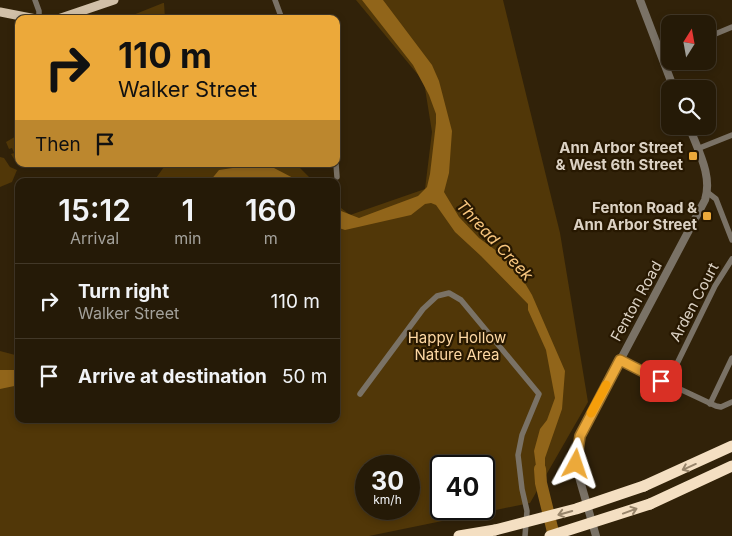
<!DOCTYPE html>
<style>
body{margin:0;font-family:Inter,sans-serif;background:#2d2311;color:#f1f3f6;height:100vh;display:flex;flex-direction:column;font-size:19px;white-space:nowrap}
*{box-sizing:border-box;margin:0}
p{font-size:16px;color:#a3a19b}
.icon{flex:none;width:28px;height:28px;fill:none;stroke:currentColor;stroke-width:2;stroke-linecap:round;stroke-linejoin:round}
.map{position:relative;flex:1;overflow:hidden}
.drawer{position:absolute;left:15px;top:178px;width:325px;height:245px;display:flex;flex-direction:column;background:#251a07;border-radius:10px;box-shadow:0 2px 8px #0003,0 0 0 1px #423828}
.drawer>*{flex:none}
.banner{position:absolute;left:15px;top:15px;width:325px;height:152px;border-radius:10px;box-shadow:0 2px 8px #0003,0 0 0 1px #423828;background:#eca93a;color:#111;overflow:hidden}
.needle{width:32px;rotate:11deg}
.tools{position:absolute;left:661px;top:15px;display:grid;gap:10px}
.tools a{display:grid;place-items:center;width:55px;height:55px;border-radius:10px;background:#251a07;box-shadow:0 2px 8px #0003,0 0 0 1px #423828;font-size:25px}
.speed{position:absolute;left:355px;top:455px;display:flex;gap:10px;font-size:25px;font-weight:700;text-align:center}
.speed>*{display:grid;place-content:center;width:65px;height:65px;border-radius:50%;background:#251a07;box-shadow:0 2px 8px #0003,0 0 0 1px #423828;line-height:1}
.speed small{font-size:12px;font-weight:400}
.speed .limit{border:2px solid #111;border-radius:8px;background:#fff;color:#111}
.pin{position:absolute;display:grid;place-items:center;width:42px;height:42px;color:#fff;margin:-21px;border-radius:10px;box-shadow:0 2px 8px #0006}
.me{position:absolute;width:55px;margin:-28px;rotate:5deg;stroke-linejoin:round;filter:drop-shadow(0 0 4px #0008)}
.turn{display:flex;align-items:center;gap:18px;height:105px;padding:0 20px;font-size:22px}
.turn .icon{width:65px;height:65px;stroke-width:2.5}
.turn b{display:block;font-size:35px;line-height:42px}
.then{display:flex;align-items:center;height:48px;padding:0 20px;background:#0003;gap:10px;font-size:19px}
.eta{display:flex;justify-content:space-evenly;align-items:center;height:85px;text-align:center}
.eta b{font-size:30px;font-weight:600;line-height:35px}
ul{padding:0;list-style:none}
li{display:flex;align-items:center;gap:15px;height:75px;padding:0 20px;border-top:1px solid #423828}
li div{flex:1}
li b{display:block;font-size:19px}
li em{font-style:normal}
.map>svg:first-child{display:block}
.green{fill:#513708;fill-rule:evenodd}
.water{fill:#91651a}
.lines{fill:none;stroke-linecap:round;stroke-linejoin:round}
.river{stroke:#91651a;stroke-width:12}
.minor{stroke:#7a7266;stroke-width:5.5}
.tertiary{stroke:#7a7266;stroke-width:8}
.primary{stroke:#d1c0a8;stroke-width:9}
.motorway{stroke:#f4dfc2;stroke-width:11}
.motorway-bridge{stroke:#f4dfc2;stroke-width:11}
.oneway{stroke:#98856b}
.route-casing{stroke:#996e26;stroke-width:12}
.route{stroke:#eca93a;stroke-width:9}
.slow{stroke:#f59e0b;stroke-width:9}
.poi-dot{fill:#eca93a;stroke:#271801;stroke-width:2}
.labels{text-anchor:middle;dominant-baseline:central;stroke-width:4.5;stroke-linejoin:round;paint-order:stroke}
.poi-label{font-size:15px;font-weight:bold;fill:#dcd2c4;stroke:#271801;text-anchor:end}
.street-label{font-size:15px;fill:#dcd2c4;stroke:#271801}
.park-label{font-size:15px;fill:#fed8a3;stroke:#271801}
.water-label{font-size:16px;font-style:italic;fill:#f8c67e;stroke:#271801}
</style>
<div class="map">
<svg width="732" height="536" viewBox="0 0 732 536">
<rect width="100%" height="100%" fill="#312209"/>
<path class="green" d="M 356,0 L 503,0 L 560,233 L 588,402 L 530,503 L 369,536 L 0,536 L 0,351 L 19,356 L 19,419 L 336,419 L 336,204 L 350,215 L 425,189 L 432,132 L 424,82 ZM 366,466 L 409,466 L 409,509 L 366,509 ZM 441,466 L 484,466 L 484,509 L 441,509 Z
M 164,3 L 165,19 L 123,19 L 163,3 Z
M 18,135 L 19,157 L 14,159 L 11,154 L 14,153 L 12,148 L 9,149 L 6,142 Z
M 0,157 L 4,158 L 10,167 L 17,170 L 12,182 L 0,187 Z
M 166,164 L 296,164 L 313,181 L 154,181 Z"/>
<path class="water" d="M 362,0 L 383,0 L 432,65 L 439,81 L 452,131 L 449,173 L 444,192 L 459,217 L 479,238 L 513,263 L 532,295 L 565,371 L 562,409 L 545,458 L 545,478 L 539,489 L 534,451 L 540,429 L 547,420 L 555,398 L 546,350 L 528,310 L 528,304 L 481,256 L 455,232 L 436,205 L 431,203 L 425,204 L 411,215 L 345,230 L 336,227 L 336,209 L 359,218 L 418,196 L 427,187 L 430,174 L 436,123 L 436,114 L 429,95 L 413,65 Z
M 259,164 L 274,168 L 299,181 L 261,181 L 244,177 L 236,181 L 210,181 L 219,170 Z
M 0,370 L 19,370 L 19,385 L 0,389 Z"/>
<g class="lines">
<path class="river" d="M 540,469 L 541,483 L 554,536"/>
<path class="minor" d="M 35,0 L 39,11 L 39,19
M 275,0 L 282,19
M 708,37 L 732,27
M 661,54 L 670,51
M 697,149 L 732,135
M 336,164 L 337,177
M 707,192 L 716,199 L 732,240
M 620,361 L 716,406 L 721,407 L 732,402
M 667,384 L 715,286 L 732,259
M 360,394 L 423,309 L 437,296 L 449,293 L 461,300 L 539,394 L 522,435 L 518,455 L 522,489 L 527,511 L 525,536
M 710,404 L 732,358"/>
<path class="tertiary" d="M 640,0 L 674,89
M 596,536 L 577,470 L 578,440 L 705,200 C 713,175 697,149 689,126"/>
<path class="primary" d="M 0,12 L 36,19
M 58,19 L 114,0"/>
<path class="motorway" d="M 644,486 L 732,446
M 650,504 L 732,466
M 459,536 L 495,530"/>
<path class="motorway-bridge" d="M 495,530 L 576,509 L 644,486
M 550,536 L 650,504"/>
</g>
<defs><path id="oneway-shaft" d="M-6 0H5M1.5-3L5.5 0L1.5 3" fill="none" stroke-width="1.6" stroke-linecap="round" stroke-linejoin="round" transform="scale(1.25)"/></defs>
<g class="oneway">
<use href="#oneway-shaft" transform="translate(689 467) rotate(156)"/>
<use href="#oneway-shaft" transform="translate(630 511) rotate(-20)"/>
<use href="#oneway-shaft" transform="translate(565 513) rotate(164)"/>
</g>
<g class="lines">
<defs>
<path id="route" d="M 576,464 L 580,436 L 620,360 L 661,381"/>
</defs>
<use href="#route" class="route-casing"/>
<use href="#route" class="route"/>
<path class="slow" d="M 591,413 L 606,385"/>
</g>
<g class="poi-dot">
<rect x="688" y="151" width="10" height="10" rx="2.5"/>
<rect x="702" y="211" width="10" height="10" rx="2.5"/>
</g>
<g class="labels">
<g class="poi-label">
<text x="683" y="147">Ann Arbor Street<tspan x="683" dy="17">&amp; West 6th Street</tspan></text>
<text x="697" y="207">Fenton Road &amp;<tspan x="697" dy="17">Ann Arbor Street</tspan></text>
</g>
<g class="street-label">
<text transform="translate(636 301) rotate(-61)">Fenton Road</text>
<text transform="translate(694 302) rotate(-62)">Arden Court</text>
</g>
<g class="park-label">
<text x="457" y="337">Happy Hollow<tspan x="457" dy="17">Nature Area</tspan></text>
</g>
<g class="water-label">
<text transform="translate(495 240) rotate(47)">Thread Creek</text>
</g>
</g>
</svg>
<div class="tools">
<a><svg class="needle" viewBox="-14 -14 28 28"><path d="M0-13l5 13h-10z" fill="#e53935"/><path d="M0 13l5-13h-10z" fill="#a3a19b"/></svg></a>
<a><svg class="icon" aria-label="search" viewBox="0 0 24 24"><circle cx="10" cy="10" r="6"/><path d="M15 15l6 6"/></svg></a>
</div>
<div class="speed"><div>30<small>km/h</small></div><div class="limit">40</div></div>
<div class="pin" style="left:661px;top:381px;background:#d93025"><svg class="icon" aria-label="arrive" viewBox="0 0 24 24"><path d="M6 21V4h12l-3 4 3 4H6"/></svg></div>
<svg class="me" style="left:576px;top:464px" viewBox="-20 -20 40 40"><path d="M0-17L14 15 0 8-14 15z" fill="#eca93a" stroke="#fff" stroke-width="4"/></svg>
<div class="banner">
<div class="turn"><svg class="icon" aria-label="right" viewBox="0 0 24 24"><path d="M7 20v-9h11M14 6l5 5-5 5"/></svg><div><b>110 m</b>Walker Street</div></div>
<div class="then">Then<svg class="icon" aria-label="arrive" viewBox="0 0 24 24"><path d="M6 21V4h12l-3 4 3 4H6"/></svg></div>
</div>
<section class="drawer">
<div class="eta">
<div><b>15:12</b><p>Arrival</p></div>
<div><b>1</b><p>min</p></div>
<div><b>160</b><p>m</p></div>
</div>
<ul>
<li><svg class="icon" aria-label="right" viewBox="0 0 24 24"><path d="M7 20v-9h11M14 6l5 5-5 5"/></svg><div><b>Turn right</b><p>Walker Street</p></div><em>110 m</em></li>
<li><svg class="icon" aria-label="arrive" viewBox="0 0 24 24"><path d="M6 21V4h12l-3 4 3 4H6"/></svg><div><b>Arrive at destination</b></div><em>50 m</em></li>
</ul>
</section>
</div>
